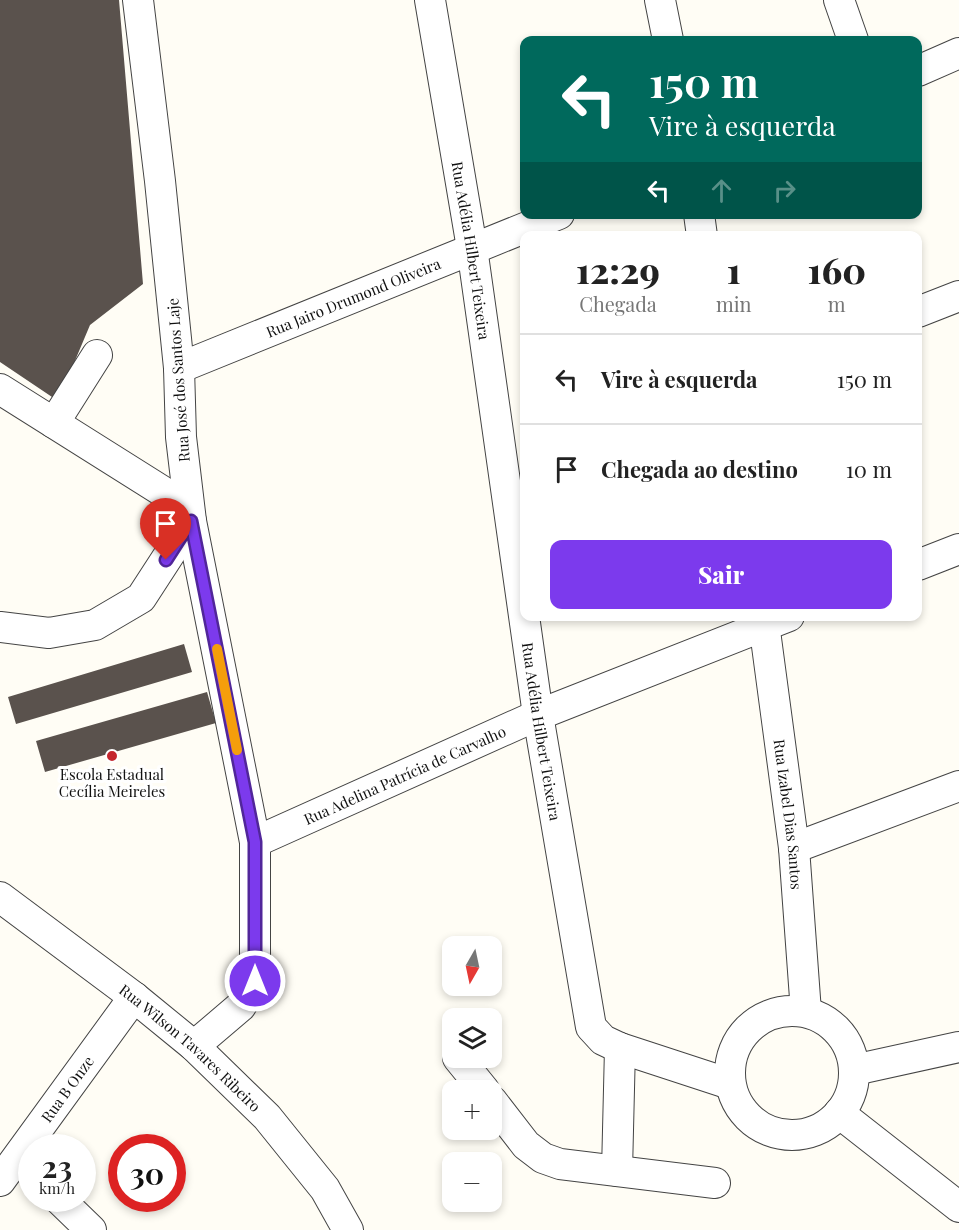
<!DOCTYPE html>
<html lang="pt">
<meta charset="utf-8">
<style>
body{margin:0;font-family:"Playfair Display",serif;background:#f2f2f2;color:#222;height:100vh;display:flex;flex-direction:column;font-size:22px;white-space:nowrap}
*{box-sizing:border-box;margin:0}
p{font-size:20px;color:#767676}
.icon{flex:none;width:33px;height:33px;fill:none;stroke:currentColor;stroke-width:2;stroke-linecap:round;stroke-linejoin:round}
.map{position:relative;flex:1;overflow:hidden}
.sheet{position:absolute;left:520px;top:231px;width:402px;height:390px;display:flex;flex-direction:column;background:#fff;border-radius:12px;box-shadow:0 3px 9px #0003}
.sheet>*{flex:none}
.hud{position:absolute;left:520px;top:36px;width:402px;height:183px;border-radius:12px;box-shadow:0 3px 9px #0003;background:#00695c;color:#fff;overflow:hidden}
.needle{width:39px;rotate:189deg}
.tools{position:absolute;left:442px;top:936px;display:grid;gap:12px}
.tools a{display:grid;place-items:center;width:60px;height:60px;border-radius:12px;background:#fff;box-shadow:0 3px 9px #0003;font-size:30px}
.speed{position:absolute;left:18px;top:1134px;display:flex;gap:12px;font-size:30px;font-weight:700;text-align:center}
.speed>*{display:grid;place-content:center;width:78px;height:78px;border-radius:50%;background:#fff;box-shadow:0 3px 9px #0003;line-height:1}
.speed small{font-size:15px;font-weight:400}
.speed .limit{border:9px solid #d22;background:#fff;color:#111}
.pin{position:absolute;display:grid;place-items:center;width:51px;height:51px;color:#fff;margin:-62px -26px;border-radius:50% 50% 50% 0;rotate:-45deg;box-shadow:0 0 6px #0007}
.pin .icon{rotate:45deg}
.me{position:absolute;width:66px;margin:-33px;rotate:0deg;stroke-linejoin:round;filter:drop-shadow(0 0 4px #0008)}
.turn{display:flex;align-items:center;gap:21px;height:126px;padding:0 30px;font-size:27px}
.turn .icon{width:78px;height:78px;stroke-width:2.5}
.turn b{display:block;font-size:42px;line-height:51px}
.lanes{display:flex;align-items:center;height:57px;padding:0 30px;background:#0003;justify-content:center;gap:30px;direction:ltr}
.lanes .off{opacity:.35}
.eta{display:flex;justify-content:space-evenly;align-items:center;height:102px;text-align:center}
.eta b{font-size:36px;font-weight:800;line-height:42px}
.action{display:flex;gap:12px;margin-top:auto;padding:12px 30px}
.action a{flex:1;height:69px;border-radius:12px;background:#7c3aed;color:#fff;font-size:24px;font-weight:800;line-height:69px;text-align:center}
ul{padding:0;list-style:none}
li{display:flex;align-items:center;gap:18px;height:90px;padding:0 30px;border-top:2px solid #e0e0e0}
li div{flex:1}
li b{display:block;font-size:22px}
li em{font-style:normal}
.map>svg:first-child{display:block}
.building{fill:#5a524d}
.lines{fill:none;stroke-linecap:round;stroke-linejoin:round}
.minor-casing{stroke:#444;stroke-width:32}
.minor{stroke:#fff;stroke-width:30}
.route-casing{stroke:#51269a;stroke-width:15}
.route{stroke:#7c3aed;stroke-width:10}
.slow{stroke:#f59e0b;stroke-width:10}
.poi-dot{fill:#c4262e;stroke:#fff;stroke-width:2}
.labels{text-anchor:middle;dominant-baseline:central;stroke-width:6;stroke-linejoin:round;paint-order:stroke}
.street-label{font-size:15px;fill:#111;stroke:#fff}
.poi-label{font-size:15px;fill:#111;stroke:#fff}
</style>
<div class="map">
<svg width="959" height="1230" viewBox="0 0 959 1230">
<rect width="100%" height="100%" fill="#fffdf5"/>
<path class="building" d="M 0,0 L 119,0 L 143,284 L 90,325 L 58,401 L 0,362 Z
M 184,644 L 192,672 L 16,724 L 8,697 Z
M 207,692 L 216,723 L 45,772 L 36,741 Z"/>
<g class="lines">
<defs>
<g id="minor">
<path id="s1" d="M 430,0 L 472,248 L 538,715 L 591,1027 L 603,1040 L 620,1048 L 730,1084"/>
<path d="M 660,0 L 668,40"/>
<path d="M 839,0 L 853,40"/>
<path d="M 918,71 L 959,53"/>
<path d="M 699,214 L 702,236"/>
<path d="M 918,312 L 959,296"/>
<path id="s2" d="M 179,368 L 559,214"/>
<path d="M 0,389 L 189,508"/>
<path d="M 54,423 L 97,355"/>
<path d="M 191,521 L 255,842 L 255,981 L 241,1006 L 194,1046"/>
<path d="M 918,565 L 959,549"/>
<path id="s3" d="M 763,616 L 794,848 L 806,1012"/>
<path d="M 0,627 L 49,633 L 95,625 L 141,598 L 191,521 L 181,437 L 179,368 L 160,181 L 138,0"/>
<path id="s4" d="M 255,842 L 538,715 L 789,616"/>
<path d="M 794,848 L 959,786"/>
<path id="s5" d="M 0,897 L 134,997 L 194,1046 L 267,1117 L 325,1189 L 348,1230"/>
<circle cx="792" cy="1073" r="62"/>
<path d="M 458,1058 L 484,1090"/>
<path d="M 854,1070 L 959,1047"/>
<path d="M 492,1101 L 526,1145 L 543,1158 L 560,1164 L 715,1183"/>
<path d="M 839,1113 L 959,1207"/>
<path d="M 617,1171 L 620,1048"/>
<path id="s6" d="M 0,1181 L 134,997"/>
<path d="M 58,1198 L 91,1230"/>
</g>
</defs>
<use href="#minor" class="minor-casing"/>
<use href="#minor" class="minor"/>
</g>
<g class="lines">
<defs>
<path id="route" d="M 166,560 L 191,521 L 255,842 L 255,981"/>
</defs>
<use href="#route" class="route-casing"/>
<use href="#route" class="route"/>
<path class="slow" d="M 217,649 L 237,750"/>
</g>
<circle class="poi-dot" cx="112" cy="756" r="6"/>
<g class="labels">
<g class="street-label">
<text stroke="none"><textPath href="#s1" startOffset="254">Rua Adélia Hilbert Teixeira</textPath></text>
<text stroke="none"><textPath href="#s2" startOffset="188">Rua Jairo Drumond Oliveira</textPath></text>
<text transform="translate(178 380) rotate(-94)">Rua José dos Santos Laje</text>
<text stroke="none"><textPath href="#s1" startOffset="740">Rua Adélia Hilbert Teixeira</textPath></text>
<text stroke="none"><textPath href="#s4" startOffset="164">Rua Adelina Patrícia de Carvalho</textPath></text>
<text stroke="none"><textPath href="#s3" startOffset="200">Rua Izabel Dias Santos</textPath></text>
<text stroke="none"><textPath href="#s5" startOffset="243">Rua Wilson Tavares Ribeiro</textPath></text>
<text stroke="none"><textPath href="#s6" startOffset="114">Rua B Onze</textPath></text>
</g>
<g class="poi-label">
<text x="112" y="774">Escola Estadual<tspan x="112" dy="17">Cecília Meireles</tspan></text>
</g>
</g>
</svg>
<div class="tools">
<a><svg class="needle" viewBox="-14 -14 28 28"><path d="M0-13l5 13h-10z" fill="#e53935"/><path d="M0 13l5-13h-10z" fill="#767676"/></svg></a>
<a><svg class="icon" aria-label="layers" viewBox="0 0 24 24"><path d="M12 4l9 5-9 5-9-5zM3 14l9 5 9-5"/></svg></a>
<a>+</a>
<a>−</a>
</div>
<div class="speed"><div>23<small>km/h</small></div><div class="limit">30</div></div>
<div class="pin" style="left:166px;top:560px;background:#d93025"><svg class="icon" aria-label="arrive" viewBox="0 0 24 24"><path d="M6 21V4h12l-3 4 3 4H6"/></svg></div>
<svg class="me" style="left:255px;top:981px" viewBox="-20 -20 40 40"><circle r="17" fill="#7c3aed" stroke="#fff" stroke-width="3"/><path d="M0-11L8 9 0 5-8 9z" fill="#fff"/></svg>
<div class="hud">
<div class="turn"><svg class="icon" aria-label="left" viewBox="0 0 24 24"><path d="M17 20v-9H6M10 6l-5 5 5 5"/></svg><div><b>150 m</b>Vire à esquerda</div></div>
<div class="lanes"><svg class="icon" aria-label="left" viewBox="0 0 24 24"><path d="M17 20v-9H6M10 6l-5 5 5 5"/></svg><svg class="icon off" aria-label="ahead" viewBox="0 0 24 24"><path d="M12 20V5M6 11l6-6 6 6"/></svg><svg class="icon off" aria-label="right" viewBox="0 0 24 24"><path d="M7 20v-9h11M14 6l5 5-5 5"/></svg></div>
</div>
<section class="sheet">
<div class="eta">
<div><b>12:29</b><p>Chegada</p></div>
<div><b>1</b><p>min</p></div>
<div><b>160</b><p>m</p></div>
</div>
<ul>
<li><svg class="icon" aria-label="left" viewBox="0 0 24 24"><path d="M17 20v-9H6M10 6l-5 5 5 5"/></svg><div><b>Vire à esquerda</b></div><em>150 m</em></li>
<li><svg class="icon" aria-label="arrive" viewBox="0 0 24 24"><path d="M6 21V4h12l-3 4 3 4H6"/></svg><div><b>Chegada ao destino</b></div><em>10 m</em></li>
</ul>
<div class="action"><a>Sair</a></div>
</section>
</div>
